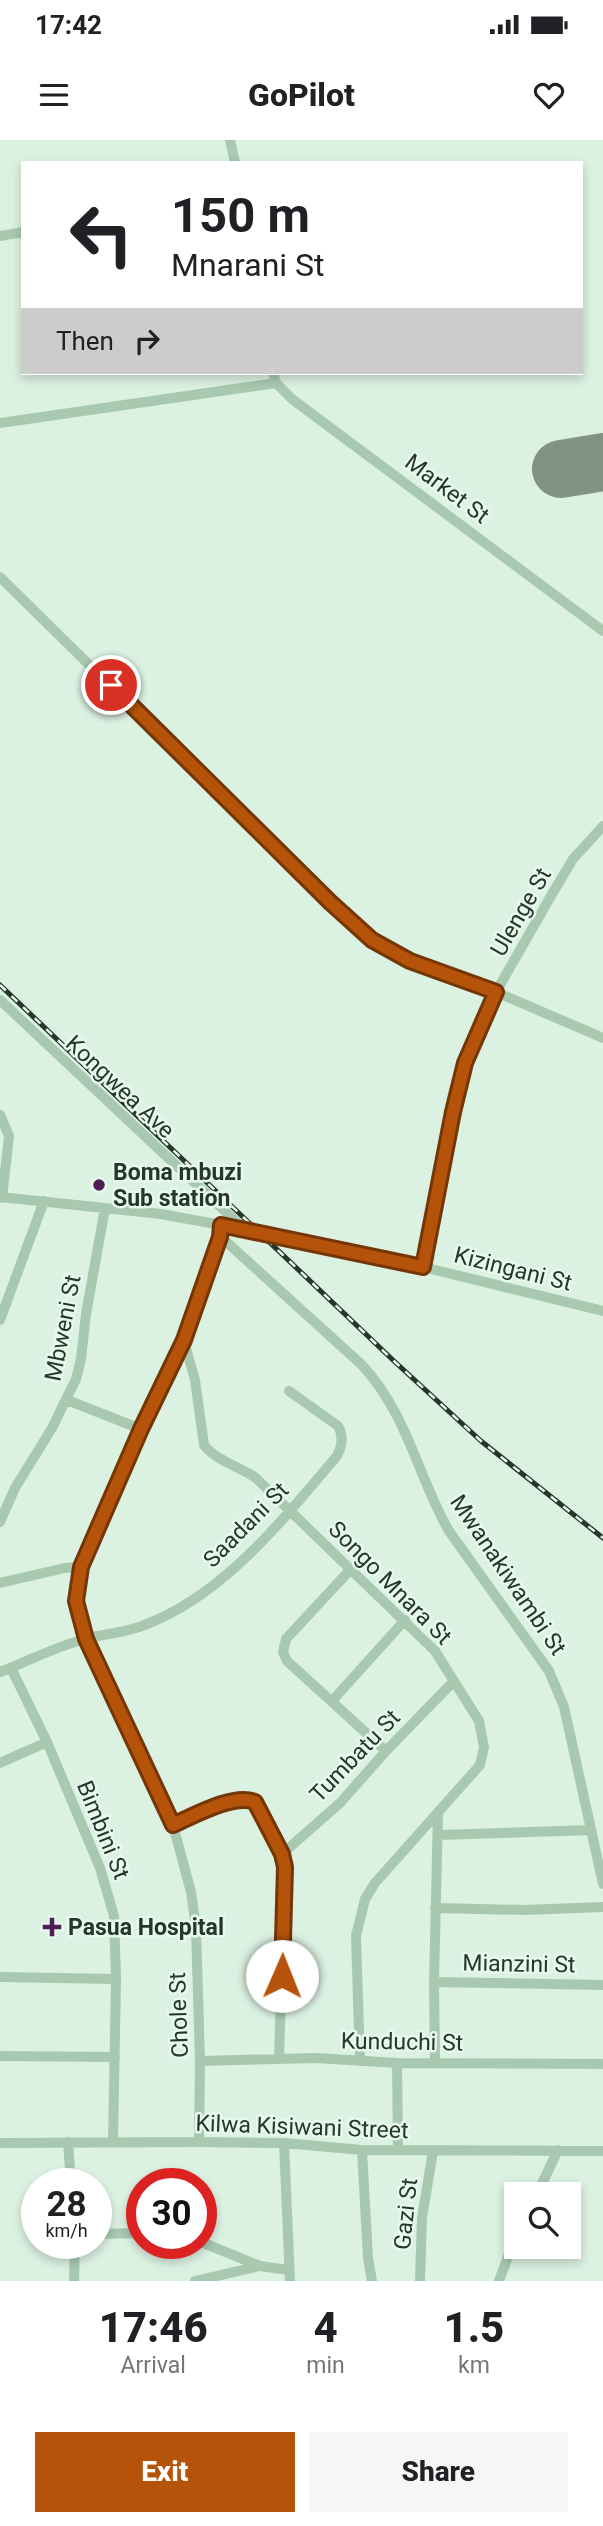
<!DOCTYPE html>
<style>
body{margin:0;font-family:Roboto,sans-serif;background:#f6f6f6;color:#202124;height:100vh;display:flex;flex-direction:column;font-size:26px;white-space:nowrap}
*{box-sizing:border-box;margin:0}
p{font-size:23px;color:#757577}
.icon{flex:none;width:38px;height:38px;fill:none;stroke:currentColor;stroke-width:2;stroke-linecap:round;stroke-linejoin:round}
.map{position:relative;height:2141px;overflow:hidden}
.sheet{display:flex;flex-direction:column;background:#fff;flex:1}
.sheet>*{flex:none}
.guide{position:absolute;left:21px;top:21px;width:562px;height:214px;border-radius:0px;box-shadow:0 4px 10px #0003;background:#fff;color:#202124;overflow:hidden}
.buttons{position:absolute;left:504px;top:2042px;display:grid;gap:14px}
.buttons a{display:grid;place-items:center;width:77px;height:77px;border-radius:0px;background:#fff;box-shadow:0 4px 10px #0003;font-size:35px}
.speed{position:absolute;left:21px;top:2028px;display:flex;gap:14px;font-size:35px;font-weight:700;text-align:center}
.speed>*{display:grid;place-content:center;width:91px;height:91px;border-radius:50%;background:#fff;box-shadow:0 4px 10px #0003;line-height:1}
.speed small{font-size:18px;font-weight:400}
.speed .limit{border:10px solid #d22;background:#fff;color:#111}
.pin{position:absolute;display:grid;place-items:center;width:60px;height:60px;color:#fff;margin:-30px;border:4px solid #fff;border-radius:50%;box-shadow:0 2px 7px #0007}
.me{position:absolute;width:77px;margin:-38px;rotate:1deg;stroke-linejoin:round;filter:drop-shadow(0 0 5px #0008)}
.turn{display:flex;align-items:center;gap:24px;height:147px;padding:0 35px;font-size:32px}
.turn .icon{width:91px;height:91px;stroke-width:2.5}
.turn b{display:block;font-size:49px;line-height:60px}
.then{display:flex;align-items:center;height:66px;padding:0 35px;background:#0003;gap:14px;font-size:26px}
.eta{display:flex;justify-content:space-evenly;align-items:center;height:119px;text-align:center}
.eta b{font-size:42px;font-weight:800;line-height:49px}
.primary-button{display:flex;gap:14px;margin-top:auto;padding:14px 35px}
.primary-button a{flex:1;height:80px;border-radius:0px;background:#b45309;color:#fff;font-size:28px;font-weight:800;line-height:80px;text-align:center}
.primary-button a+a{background:#f6f6f6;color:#202124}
.status{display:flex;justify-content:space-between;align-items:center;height:49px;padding:0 35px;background:#fff;direction:ltr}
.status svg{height:19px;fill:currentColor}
header{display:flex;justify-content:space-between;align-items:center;height:91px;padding:0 35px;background:#fff;font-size:32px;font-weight:800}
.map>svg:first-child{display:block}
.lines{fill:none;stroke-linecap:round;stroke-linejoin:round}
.runway{stroke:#829386;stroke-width:58}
.minor{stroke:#a8c8b0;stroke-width:10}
.rail-casing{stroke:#283529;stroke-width:5}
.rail{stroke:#e7f8ed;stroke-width:2.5;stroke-dasharray:8;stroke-linecap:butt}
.route-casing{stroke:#753606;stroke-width:18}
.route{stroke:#b45309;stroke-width:12}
.poi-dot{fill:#4e1f55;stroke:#e7f8ed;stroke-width:2.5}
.labels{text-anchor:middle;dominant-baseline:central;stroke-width:5;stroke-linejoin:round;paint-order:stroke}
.street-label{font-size:23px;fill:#283529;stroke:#e7f8ed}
.poi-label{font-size:23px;font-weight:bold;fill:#283529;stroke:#e7f8ed;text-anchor:start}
</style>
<div class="status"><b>17:42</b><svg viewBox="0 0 49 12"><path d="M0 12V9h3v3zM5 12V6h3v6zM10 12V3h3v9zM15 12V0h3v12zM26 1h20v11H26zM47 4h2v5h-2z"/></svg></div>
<header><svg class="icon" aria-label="menu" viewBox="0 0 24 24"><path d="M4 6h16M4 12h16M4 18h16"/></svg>GoPilot<svg class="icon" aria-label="heart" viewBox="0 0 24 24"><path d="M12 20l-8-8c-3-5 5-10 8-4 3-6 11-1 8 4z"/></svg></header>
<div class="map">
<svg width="603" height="2141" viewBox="0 0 603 2141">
<rect width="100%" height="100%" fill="#dbf1e2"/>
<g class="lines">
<path class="runway" d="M 561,329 L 603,322"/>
<path class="minor" d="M 230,0 L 235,23
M 0,96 L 23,92
M 273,233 L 276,243 L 292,259 L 603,491
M 0,283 L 276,243
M 0,437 L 330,762 L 371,800 L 409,821 L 496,852 L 603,898
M 0,860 L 244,1089
M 0,975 L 9,996 L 2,1058
M 0,1057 L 161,1074 L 221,1085 L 423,1127 L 603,1171
M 221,1097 L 362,1225 C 408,1275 417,1335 449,1391 L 549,1531 L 564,1567 L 603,1744
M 423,1127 L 453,972 L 465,923 L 475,899 L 496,852 L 552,754 L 573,719 L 603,686
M 0,1180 L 44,1061
M 184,1201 L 195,1240 L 204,1305 C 215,1320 240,1327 256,1338 L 435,1511 L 479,1581 L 484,1607 L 480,1625 L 375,1743 L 365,1759 L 356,1796 L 360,1921
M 67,1260 L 141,1289
M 0,1382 L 15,1348 L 52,1288 L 76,1239 L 81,1219 L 86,1174 L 105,1068
M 350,1430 L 286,1499 L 283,1512 L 287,1521 L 386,1611
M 0,1443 L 65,1428 L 81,1427
M 11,1528 L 47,1602 L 100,1728 L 114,1776 L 116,1839 L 113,2002
M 0,1532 C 28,1521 55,1507 85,1499 C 104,1494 123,1493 142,1486 C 224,1456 282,1380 337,1316 C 342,1306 344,1296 338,1286 L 289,1251
M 332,1561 L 405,1480
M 0,1623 L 47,1602
M 173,1685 C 194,1676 234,1653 255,1662 L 282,1714 L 285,1727 L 279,1918
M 438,1695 L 591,1690
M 282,1714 L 340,1663 L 386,1611 L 453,1542
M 435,1768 L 525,1770 L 603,1767
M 0,1837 L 116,1839
M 434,1842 L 603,1845
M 0,1916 L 115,1917
M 200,1921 L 316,1918 L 397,1923 L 603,1924
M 435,1922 L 434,1842 L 438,1673
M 397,1923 L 398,2010
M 68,2002 L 71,2044
M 199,2002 L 200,1921 L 196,1788 L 191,1752 L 173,1685 L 86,1499 L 76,1461 L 81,1427 L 141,1289 L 184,1201 L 221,1097 L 221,1085
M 0,2003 L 199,2002 L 284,2003 L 362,2010 L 603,2011
M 284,2003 L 290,2141
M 362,2010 L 368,2118 L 372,2141
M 537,2054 L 558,2010
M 96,2094 L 142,2093
M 201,2102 L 260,2126
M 74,2141 L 75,2104
M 195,2141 L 260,2126 L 288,2130
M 420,2141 L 422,2078 L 433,2011
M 499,2141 L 516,2095"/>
<defs>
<path id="rail" d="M 0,845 L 395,1222 L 481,1301 L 603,1398"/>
</defs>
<use href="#rail" class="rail-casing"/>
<use href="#rail" class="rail"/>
</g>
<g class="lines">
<defs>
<path id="route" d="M 111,545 L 330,762 L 372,800 L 410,821 L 496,852 L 465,923 L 453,972 L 423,1127 L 221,1085 L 220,1097 L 184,1200 L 141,1289 L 81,1427 L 76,1461 L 86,1499 L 173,1685 C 193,1676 234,1653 255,1662 L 282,1714 L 285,1727 L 282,1836"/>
</defs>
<use href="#route" class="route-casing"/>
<use href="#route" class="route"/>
</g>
<g class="poi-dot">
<circle cx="99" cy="1045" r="7"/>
<path d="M48.5 1776.5h7v7h7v7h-7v7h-7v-7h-7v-7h7z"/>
</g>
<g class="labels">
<g class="street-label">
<text transform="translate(447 349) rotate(37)">Market St</text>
<text transform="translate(521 772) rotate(-60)">Ulenge St</text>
<text transform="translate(120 947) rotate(43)">Kongwea Ave</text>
<text transform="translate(513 1129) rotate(14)">Kizingani St</text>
<text transform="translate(63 1188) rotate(-79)">Mbweni St</text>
<text transform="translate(246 1385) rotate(-45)">Saadani St</text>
<text transform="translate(508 1435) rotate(56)">Mwanakiwambi St</text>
<text transform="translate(390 1443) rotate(45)">Songo Mnara St</text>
<text transform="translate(355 1616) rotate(-46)">Tumbatu St</text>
<text transform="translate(103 1690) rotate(68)">Bimbini St</text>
<text transform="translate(519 1824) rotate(1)">Mianzini St</text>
<text transform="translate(179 1875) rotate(-92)">Chole St</text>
<text transform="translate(402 1902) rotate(1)">Kunduchi St</text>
<text transform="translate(302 1987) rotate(2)">Kilwa Kisiwani Street</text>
<text transform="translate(406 2074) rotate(-84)">Gazi St</text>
</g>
<g class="poi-label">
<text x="113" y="1032">Boma mbuzi<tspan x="113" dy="26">Sub station</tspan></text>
<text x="68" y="1787">Pasua Hospital</text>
</g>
</g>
</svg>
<div class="buttons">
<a><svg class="icon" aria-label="search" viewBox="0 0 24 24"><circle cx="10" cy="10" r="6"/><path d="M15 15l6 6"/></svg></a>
</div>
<div class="speed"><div>28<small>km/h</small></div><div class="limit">30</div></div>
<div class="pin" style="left:111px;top:545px;background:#d93025"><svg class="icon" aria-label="arrive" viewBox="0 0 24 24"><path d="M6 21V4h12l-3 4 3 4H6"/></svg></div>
<svg class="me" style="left:282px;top:1836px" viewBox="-20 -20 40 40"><circle r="19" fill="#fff"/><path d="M0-13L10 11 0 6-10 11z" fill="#b45309"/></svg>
<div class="guide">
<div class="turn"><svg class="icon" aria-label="left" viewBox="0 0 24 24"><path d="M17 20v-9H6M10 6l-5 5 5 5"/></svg><div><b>150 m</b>Mnarani St</div></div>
<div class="then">Then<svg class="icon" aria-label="right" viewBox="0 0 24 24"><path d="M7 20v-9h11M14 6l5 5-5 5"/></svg></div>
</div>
</div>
<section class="sheet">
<div class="eta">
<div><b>17:46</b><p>Arrival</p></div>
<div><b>4</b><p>min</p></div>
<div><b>1.5</b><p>km</p></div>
</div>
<div class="primary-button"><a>Exit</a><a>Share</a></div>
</section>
